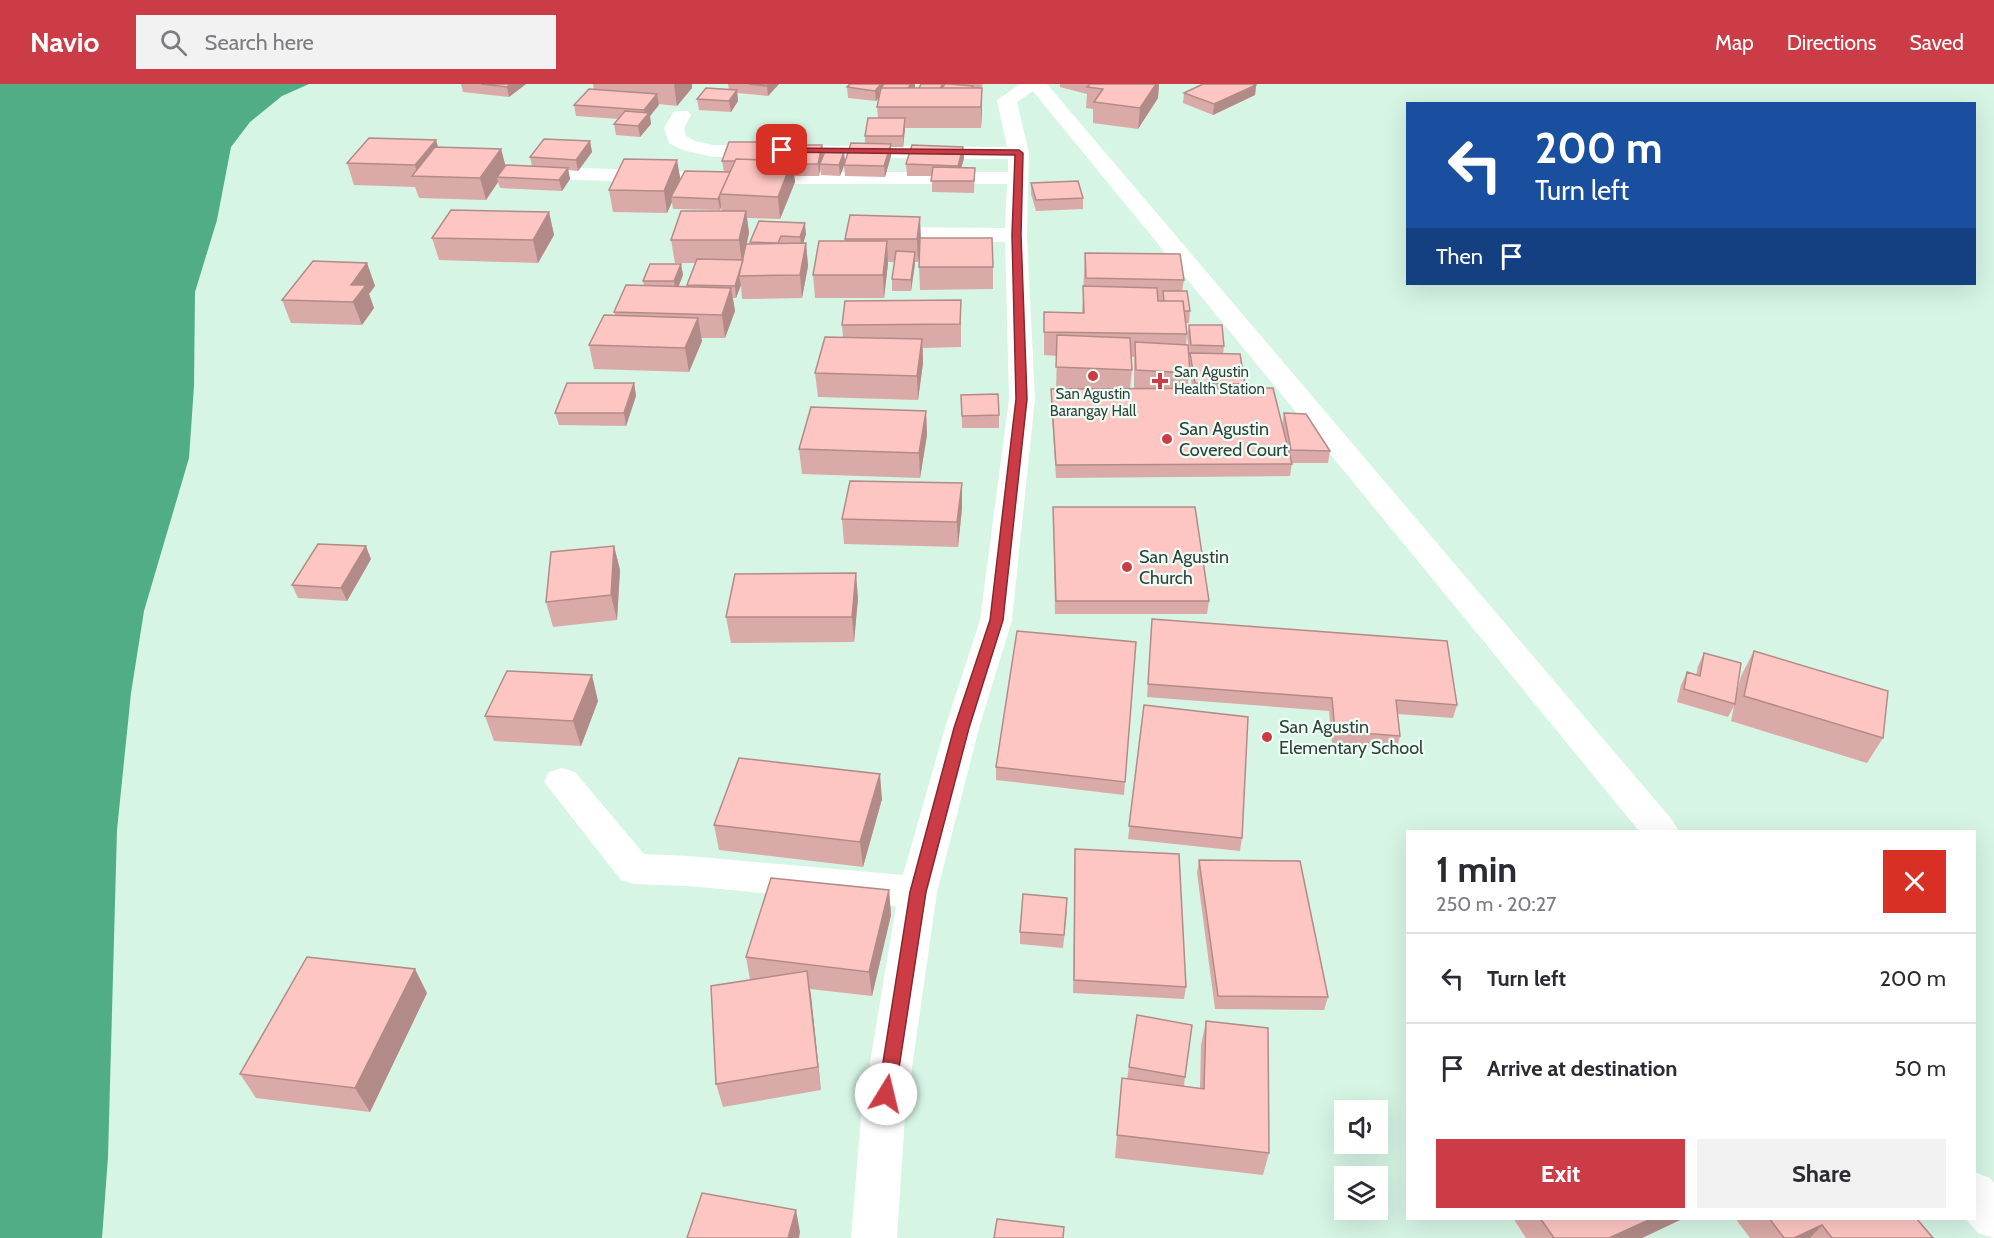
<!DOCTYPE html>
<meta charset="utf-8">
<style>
body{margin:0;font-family:Cabin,sans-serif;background:#f2f2f3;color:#2b2b33;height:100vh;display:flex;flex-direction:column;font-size:22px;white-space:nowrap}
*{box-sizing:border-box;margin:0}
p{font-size:20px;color:#7c7c81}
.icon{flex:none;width:33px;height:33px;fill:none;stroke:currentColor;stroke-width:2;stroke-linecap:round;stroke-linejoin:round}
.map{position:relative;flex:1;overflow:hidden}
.side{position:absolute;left:1406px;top:746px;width:570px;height:390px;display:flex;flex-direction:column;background:#fff;border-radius:0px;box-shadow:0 6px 24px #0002}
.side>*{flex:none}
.hud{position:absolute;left:1406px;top:18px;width:570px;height:183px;border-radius:0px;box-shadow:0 6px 24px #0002;background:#1a4fa0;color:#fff;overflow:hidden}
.buttons{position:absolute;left:1334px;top:1016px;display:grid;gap:12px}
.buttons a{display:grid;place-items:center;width:54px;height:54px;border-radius:0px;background:#fff;box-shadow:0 6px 24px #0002;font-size:30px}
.pin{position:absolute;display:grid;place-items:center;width:51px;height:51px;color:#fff;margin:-26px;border-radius:12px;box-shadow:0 3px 9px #0006}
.me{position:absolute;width:66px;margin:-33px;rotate:9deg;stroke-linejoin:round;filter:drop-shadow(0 0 4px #0008)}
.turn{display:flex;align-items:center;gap:21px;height:126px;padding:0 30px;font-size:27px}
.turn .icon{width:78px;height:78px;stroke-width:2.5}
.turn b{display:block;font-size:42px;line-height:51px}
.then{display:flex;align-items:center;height:57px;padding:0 30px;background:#0003;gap:12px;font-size:22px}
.round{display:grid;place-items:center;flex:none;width:63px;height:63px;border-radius:0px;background:#f2f2f3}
.head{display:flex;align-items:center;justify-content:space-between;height:102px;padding:0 30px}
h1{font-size:36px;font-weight:700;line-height:45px}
.primary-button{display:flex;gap:12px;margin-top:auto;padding:12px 30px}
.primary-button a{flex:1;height:69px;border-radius:0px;background:#cc3c46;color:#fff;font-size:24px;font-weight:700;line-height:69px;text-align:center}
.primary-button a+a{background:#f2f2f3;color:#2b2b33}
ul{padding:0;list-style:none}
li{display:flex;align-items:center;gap:18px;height:90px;padding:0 30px;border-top:2px solid #e1e1e2}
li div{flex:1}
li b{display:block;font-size:22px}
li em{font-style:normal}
header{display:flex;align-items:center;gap:36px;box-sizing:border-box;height:84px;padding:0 30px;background:#cc3c46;color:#fff}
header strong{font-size:28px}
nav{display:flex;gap:33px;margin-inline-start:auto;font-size:21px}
.search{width:420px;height:54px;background:#f2f2f3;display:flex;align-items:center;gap:15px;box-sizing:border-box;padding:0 21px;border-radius:0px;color:#7c7c81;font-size:22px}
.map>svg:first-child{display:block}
.water{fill:#50ad85}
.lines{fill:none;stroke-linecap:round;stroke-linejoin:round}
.street{fill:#fff;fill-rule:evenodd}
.secondary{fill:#fff;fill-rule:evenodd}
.wall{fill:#daaaa8;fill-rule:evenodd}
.shaded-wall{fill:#b28b88}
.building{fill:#fec6c3;stroke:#b28b88;stroke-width:1.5}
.route{fill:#cc3c46;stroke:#85272e;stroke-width:1.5}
.poi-dot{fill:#cc3c46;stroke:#ecfff5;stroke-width:2}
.labels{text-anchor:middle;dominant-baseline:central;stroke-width:4.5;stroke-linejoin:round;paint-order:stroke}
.far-poi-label{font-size:15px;fill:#34403a;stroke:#ecfff5;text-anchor:start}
.poi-label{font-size:18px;fill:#34403a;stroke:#ecfff5;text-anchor:start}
</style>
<header>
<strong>Navio</strong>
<div class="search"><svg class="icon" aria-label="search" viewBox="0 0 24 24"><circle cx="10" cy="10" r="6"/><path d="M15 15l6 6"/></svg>Search here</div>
<nav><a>Map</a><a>Directions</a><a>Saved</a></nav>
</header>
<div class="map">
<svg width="1994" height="1154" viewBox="0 0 1994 1154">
<rect width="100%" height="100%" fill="#d6f5e5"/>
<path class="water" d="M 0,0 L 309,0 L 282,12 L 250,38 L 231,63 L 217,136 L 195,208 L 194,302 L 189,374 L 144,527 L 131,609 L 117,746 L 108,1073 L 102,1154 L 0,1154 Z"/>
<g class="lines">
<path class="street" d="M 1020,0 L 1043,0 L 1017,18 L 1029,69 L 1027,151 L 1035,315 L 1012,536 L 979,644 L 937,808 L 905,1033 L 897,1154 L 851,1154 L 861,1033 L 896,822 L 689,802 L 634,800 L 621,796 L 544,698 L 549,688 L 562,684 L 575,688 L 644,770 L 689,772 L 903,791 L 945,644 L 980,536 L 1009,315 L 1005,158 L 877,157 L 869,155 L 866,150 L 869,145 L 877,143 L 1005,144 L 1007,100 L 699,100 L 524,94 L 516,93 L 513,88 L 516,83 L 524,82 L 699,88 L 1008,88 L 1008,75 L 713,73 L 682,66 L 669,59 L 664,44 L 674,27 L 688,27 L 691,31 L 684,44 L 686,52 L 695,57 L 713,61 L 1007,63 L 997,16 Z"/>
<path class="secondary" d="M 1027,0 L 1047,0 L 1673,737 L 1679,747 L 1639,747 Z
M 1974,1088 L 1990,1094 L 1994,1099 L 1994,1154 L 1978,1149 L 1965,1134 L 1974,1134 Z"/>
</g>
<path class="wall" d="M 461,0 L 526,0 L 509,13 L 463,8 Z
M 593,0 L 692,0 L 692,4 L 677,22 L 659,20 L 650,32 L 651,40 L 640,53 L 616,51 L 614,40 L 619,35 L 576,32 L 574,21 L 594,6 Z
M 728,0 L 779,0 L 768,12 L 737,9 L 738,17 L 731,28 L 699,26 L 697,15 L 729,6 Z
M 850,0 L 917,0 L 915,0 L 915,4 L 919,4 L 921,0 L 983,0 L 981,4 L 982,25 L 981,44 L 905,44 L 903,63 L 891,63 L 891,72 L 885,93 L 845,92 L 844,82 L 840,92 L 821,91 L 820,85 L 819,92 L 794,92 L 795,98 L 780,135 L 747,134 L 749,149 L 747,160 L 751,160 L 750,158 L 759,137 L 806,150 L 803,159 L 806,159 L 808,182 L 802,214 L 742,215 L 741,201 L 736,214 L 733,214 L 735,227 L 725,254 L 701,254 L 702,257 L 689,288 L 594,285 L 589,261 L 615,231 L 614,228 L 644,202 L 643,197 L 681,180 L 683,191 L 678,203 L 688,203 L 687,201 L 696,179 L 675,179 L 671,156 L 722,127 L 721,123 L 720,126 L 673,125 L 672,118 L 667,129 L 613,128 L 609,106 L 681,96 L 724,88 L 722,77 L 794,58 L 795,70 L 822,61 L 823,71 L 844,68 L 845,78 L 865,60 L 865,52 L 878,34 L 877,23 L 879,13 L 876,17 L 848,14 L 847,3 Z
M 1060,0 L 1159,0 L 1158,14 L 1138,45 L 1093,39 L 1093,25 L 1086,24 L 1087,10 L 1060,3 Z
M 1256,1 L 1255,11 L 1213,31 L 1183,19 L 1184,9 Z
M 436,56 L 438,63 L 501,65 L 505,82 L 532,82 L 530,73 L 590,57 L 592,68 L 578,87 L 568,86 L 570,95 L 562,107 L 500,104 L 498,98 L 486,116 L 419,114 L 415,103 L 354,101 L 347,79 Z
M 963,63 L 964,74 L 961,83 L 975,84 L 974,109 L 932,108 L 932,92 L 907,92 L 906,80 Z
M 1031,99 L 1083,114 L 1083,125 L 1036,127 L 1031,110 Z
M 549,128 L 554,151 L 538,179 L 439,176 L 432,154 Z
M 921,154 L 993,183 L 993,205 L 920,206 L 919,183 L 920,166 L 918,178 L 915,178 L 911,207 L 892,207 L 892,195 L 895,178 L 888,178 L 884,214 L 815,214 L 813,191 L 845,157 L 845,155 Z
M 1085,169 L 1184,196 L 1182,207 L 1190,227 L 1189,239 L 1186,239 L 1187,250 L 1186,261 L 1189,281 L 1190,273 L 1187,253 L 1189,241 L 1224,262 L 1223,270 L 1245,300 L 1245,304 L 1282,341 L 1284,329 L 1330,367 L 1328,379 L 1292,379 L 1290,392 L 1056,394 L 1051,318 L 1051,305 L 1056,305 L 1057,272 L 1044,271 L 1044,228 L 1082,229 ZM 1131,273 L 1134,273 L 1134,305 L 1130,305 L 1132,286 ZM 1189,283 L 1192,304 L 1188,304 Z
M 367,179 L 375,202 L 369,210 L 374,224 L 362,241 L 291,239 L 282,216 Z
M 961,216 L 961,263 L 923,264 L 923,279 L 918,316 L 818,313 L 815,289 L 843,253 L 842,241 Z
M 634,299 L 636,312 L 626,342 L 559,341 L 555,329 Z
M 961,311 L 999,331 L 999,344 L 962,344 Z
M 926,327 L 927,351 L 920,394 L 802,390 L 799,365 Z
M 1053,423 L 1209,517 L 1207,530 L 1055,530 Z
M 962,424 L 958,463 L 844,460 L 842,435 Z
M 614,462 L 620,486 L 617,536 L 553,543 L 546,518 Z
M 371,475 L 347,517 L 298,514 L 292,501 Z
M 858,514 L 854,558 L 731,559 L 726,533 Z
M 1152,535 L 1457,621 L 1453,634 L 1397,630 L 1400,652 L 1397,665 L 1332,660 L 1329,627 L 1147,613 Z
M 1136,558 L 1124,711 L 996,696 L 996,683 Z
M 1754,567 L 1883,654 L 1867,679 L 1731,637 L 1734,622 L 1728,633 L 1677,618 L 1681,601 L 1687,588 L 1696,591 L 1698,582 L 1704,569 L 1736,613 L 1741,592 Z
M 598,617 L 581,662 L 494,657 L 485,632 Z
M 1144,621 L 1242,754 L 1240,767 L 1128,755 Z
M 882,715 L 863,783 L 719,766 L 714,741 Z
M 1075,765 L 1186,903 L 1184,915 L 1073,909 Z
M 1199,776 L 1328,913 L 1324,926 L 1215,925 L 1197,789 Z
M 889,806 L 891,831 L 872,912 L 810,905 L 821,1006 L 723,1023 L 716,1000 L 750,896 L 746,873 Z
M 1067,827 L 1063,864 L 1020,860 L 1020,848 Z
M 427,909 L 370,1028 L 256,1014 L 240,990 Z
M 1206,937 L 1269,1069 L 1263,1091 L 1115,1074 L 1122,994 L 1127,995 L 1129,983 L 1185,993 L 1184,1002 L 1200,1004 L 1201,961 Z
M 1513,1134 L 1684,1134 L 1682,1135 L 1642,1154 L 1526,1154 Z
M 1735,1134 L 1916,1134 L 1933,1154 L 1750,1154 Z"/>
<path class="shaded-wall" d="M 510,0 L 526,0 L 509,13 L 507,3 Z
M 675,0 L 692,0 L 692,4 L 677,22 L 674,1 Z
M 769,0 L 779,0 L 768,12 L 767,2 Z
M 881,0 L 886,0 L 879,7 L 879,13 L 876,17 L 875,7 Z
M 911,0 L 915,0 L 915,5 L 905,9 Z
M 1156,0 L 1159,0 L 1158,14 L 1138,45 L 1140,24 Z
M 1256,1 L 1255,11 L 1213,31 L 1214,20 Z
M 982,4 L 982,25 L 981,44 L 981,23 Z
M 737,6 L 738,17 L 731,28 L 729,17 Z
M 657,10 L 659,21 L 650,32 L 651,40 L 640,53 L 638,42 L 645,34 L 644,26 Z
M 905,34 L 905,45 L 903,63 L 903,52 Z
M 436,56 L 442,78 L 418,92 L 415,81 Z
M 590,57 L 592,68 L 578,87 L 576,76 Z
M 794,58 L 795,70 L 793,78 L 795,98 L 780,135 L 778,113 Z
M 891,60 L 891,72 L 885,93 L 884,82 Z
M 822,61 L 823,72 L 820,80 L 820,85 L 819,92 L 818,80 Z
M 963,63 L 964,74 L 959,93 L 958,82 Z
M 501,65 L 507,87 L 497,93 L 498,98 L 486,116 L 480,94 Z
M 844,68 L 845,79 L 840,92 L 839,81 Z
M 677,76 L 681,98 L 671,113 L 672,118 L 667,129 L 664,107 Z
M 568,84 L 570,95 L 562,107 L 559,96 Z
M 720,111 L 721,123 L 720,126 L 718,115 Z
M 746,127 L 749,149 L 742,179 L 739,156 Z
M 549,128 L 554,151 L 538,179 L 533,156 Z
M 920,133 L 921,155 L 918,178 L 917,155 Z
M 805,139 L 806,150 L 802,164 L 800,153 Z
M 887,157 L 888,180 L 884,214 L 883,191 Z
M 806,159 L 808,182 L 802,214 L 800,191 Z
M 915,168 L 915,180 L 911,207 L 911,196 Z
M 744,176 L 739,192 L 741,201 L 736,214 L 735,202 Z
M 367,179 L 375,202 L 369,210 L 374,224 L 362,241 L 353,218 L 351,201 Z
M 681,180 L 683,191 L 676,209 L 674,197 Z
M 731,204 L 735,227 L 725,254 L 722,231 Z
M 698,234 L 702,257 L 689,288 L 685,264 Z
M 922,255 L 923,279 L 918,316 L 917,292 Z
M 634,299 L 636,312 L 626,342 L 624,329 Z
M 926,327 L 927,351 L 920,394 L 919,369 Z
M 962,399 L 962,424 L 958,463 L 957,438 Z
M 366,462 L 371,475 L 347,517 L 341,504 Z
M 614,462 L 620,486 L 617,536 L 611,511 Z
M 856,489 L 858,514 L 854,558 L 852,533 Z
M 592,591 L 598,617 L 581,662 L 573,637 Z
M 880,690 L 882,715 L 863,783 L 860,758 Z
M 889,806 L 891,831 L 872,912 L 869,888 Z
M 415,885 L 427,909 L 370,1028 L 355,1004 Z
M 807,887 L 811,911 L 821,1006 L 818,983 Z
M 796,1126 L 800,1148 L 799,1154 L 788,1154 Z
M 1653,1134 L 1684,1134 L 1682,1135 L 1642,1154 L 1609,1154 Z
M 1822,1141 L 1810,1154 L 1794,1154 Z"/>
<path class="building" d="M 481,0 L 510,0 L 507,3 Z
M 749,0 L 769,0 L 767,2 Z
M 850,0 L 881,0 L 875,7 L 847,3 Z
M 884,0 L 911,0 L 908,4 L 881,4 Z
M 921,0 L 943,0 L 940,4 L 919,4 Z
M 945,0 L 949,0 L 973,2 L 972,4 L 942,4 Z
M 1090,0 L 1156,0 L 1140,24 L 1094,18 L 1103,5 L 1087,3 Z
M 1203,0 L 1254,0 L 1256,1 L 1214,20 L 1184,9 Z
M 706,4 L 737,6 L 729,17 L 697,15 Z
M 881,4 L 982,4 L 981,23 L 877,23 Z
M 589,5 L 657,10 L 644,26 L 574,21 Z
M 625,27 L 649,29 L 638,42 L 614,40 Z
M 868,34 L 905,34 L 903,52 L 865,52 Z
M 369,54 L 436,56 L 415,81 L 347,79 Z
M 544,55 L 590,57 L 576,76 L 530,73 Z
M 729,58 L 794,58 L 789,77 L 736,75 L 735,77 L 722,77 Z
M 851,59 L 891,60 L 884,82 L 844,81 Z
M 798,61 L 822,61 L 818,80 L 792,80 Z
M 912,61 L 963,63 L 958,82 L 906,80 Z
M 435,63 L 501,65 L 480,94 L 412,92 Z
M 825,67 L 844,68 L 839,81 L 820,80 Z
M 624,75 L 677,76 L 664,107 L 609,106 Z
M 736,75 L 792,77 L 778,113 L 720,110 Z
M 506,81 L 568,84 L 559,96 L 497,93 Z
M 933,83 L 975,84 L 974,97 L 931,97 Z
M 685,87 L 730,88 L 718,115 L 671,113 Z
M 1078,97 L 1083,114 L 1036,116 L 1031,99 Z
M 451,126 L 549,128 L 533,156 L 432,154 Z
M 681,127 L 746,127 L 739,156 L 671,156 Z
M 850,131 L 920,133 L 917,155 L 845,155 Z
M 759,137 L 805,139 L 800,153 L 781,152 L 778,159 L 750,158 Z
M 920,154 L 992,154 L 993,183 L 919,183 Z
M 819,157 L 887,157 L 883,191 L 813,191 Z
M 806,159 L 800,191 L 739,192 L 746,160 Z
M 896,167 L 915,168 L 911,196 L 892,195 Z
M 1085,169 L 1180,170 L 1184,196 L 1086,194 Z
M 697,175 L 743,176 L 735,202 L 687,201 Z
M 313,177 L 367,179 L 351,201 L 366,201 L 353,218 L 282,216 Z
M 650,180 L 681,180 L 674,197 L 643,197 Z
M 626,201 L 731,204 L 722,231 L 614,228 Z
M 1083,202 L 1157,204 L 1158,217 L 1183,217 L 1187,250 L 1044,248 L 1044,228 L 1084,229 Z
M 1163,207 L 1187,207 L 1190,227 L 1184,227 L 1183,217 L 1164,217 Z
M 961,216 L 960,240 L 842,241 L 845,217 Z
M 604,231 L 698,234 L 685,264 L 589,261 Z
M 1189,241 L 1222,241 L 1224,262 L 1191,261 Z
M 1057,251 L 1130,254 L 1132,286 L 1056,283 Z
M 825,253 L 922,255 L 917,292 L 815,289 Z
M 1135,258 L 1188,261 L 1190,289 L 1136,286 Z
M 1190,269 L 1240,270 L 1245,300 L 1195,299 Z
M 567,299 L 634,299 L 624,329 L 555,329 Z
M 1273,304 L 1292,380 L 1056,381 L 1051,305 Z
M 998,310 L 999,331 L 962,332 L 961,311 Z
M 811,323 L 926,327 L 919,369 L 799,365 Z
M 1284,329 L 1306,330 L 1330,367 L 1291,366 Z
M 850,397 L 962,399 L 957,438 L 842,435 Z
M 1053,423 L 1195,423 L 1209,517 L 1056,517 Z
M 318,460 L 366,462 L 341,504 L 292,501 Z
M 614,462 L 611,511 L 546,518 L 551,468 Z
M 856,489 L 852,533 L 726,533 L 735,490 Z
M 1152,535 L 1447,557 L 1457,621 L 1396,616 L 1400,652 L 1335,647 L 1332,614 L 1148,600 Z
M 1017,547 L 1136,558 L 1125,698 L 996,683 Z
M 1754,567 L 1888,607 L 1883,654 L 1744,612 Z
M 1704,569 L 1741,579 L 1735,620 L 1684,605 L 1687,588 L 1700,592 Z
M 507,587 L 592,591 L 573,637 L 485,632 Z
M 1144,621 L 1248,633 L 1242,754 L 1129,742 Z
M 739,674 L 880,690 L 860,758 L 714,741 Z
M 1075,765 L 1179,770 L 1186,903 L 1074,896 Z
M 1199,776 L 1300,777 L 1328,913 L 1218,912 Z
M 771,794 L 889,806 L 869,888 L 746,873 Z
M 1023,810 L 1067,814 L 1064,851 L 1020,848 Z
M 307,873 L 415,885 L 355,1004 L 240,990 Z
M 807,887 L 818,983 L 716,1000 L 711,902 Z
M 1137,931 L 1192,941 L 1185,993 L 1129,983 Z
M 1206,937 L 1268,944 L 1269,1069 L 1117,1051 L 1122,994 L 1204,1005 Z
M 702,1109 L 796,1126 L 788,1154 L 687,1154 Z
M 1540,1134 L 1653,1134 L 1609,1154 L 1554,1154 Z
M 1769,1134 L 1916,1134 L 1933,1154 L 1832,1154 L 1822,1141 L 1794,1154 L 1784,1154 Z
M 997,1135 L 1064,1143 L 1063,1154 L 994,1154 Z"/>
<path class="route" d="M 782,64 L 1019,66 L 1023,69 L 1021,151 L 1027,315 L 1003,536 L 969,644 L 926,808 L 895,1010 L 893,1016 L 886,1018 L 880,1016 L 878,1010 L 910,808 L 954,644 L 990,536 L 1016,315 L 1012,151 L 1015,71 L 779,68 L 777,66 Z"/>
<g class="poi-dot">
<circle cx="1093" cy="292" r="6"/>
<path d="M1157 288h6v6h6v6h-6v6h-6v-6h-6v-6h6z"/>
<circle cx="1167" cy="355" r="6"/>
<circle cx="1127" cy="483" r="6"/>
<circle cx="1267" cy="653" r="6"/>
</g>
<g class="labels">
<g class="far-poi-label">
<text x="1174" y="288">San Agustin<tspan x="1174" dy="17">Health Station</tspan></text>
<text x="1093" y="310" text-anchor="middle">San Agustin<tspan x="1093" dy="17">Barangay Hall</tspan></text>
</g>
<g class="poi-label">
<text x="1179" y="345">San Agustin<tspan x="1179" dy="21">Covered Court</tspan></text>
<text x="1139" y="473">San Agustin<tspan x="1139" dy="21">Church</tspan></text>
<text x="1279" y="643">San Agustin<tspan x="1279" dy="21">Elementary School</tspan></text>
</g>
</g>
</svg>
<div class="buttons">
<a><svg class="icon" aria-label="sound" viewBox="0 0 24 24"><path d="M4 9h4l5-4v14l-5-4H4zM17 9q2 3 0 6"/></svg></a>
<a><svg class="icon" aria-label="layers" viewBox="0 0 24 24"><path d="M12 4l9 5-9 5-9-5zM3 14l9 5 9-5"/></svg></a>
</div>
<div class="pin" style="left:782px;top:66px;background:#d93025"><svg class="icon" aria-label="arrive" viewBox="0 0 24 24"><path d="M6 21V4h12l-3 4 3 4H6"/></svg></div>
<svg class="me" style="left:886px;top:1010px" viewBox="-20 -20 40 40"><circle r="19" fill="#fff"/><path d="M0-13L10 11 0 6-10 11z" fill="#cc3c46"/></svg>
<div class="hud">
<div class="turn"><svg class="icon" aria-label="left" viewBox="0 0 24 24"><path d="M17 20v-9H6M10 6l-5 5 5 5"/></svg><div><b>200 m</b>Turn left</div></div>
<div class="then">Then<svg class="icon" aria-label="arrive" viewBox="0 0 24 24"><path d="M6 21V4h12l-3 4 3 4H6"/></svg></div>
</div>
<section class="side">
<div class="head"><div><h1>1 min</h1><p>250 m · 20:27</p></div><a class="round" style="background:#d93025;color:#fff"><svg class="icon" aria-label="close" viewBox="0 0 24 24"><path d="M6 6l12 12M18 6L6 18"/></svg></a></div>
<ul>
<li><svg class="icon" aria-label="left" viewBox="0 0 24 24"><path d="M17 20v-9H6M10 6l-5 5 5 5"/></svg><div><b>Turn left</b></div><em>200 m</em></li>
<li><svg class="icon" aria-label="arrive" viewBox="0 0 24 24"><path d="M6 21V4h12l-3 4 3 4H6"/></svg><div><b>Arrive at destination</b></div><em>50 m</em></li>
</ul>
<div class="primary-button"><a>Exit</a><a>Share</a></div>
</section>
</div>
